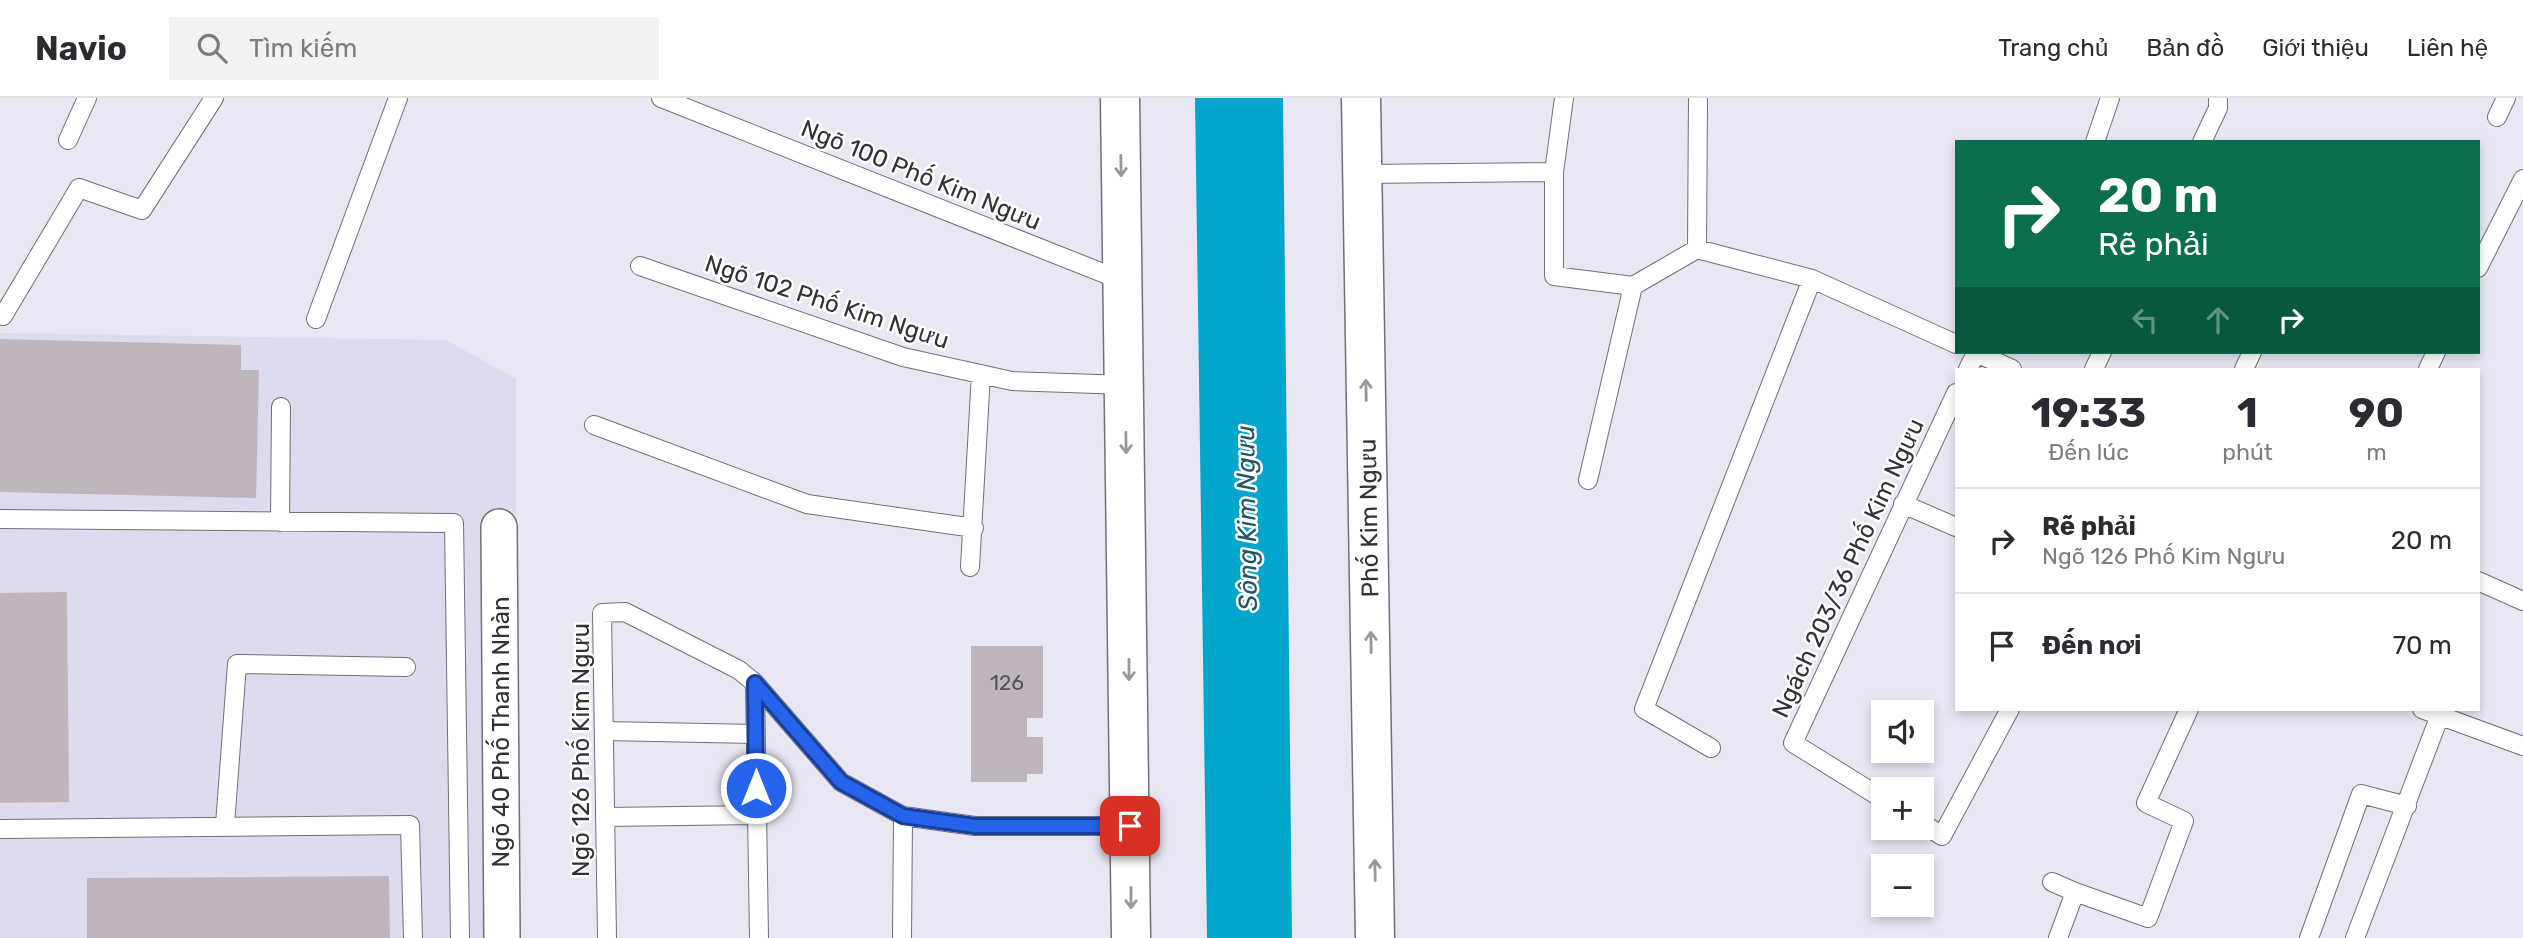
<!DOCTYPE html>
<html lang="vi">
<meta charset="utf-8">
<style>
body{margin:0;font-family:Rubik,sans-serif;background:#f2f2f3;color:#2b2b33;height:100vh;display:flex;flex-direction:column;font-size:26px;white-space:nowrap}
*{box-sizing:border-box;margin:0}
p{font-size:23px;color:#7c7c81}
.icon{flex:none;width:38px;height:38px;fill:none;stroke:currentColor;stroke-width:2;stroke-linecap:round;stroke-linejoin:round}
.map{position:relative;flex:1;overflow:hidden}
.details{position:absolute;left:1955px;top:270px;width:525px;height:343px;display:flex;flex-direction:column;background:#fff;border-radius:0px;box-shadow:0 4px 10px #0003}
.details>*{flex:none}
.banner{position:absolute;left:1955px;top:42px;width:525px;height:214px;border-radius:0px;box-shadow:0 4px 10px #0003;background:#0b6e4f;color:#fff;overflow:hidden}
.tools{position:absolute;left:1871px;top:602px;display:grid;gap:14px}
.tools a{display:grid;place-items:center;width:63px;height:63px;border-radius:0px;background:#fff;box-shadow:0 4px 10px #0003;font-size:35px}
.pin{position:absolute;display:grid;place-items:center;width:60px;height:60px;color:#fff;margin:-30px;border-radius:14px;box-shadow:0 4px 10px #0006}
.me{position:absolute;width:77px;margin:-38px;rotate:0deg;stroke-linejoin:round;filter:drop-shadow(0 0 5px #0008)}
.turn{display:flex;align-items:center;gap:24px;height:147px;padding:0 28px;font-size:32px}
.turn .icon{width:91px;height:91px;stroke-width:2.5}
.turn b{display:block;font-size:49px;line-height:60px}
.lanes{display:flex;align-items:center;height:66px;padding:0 28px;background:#0003;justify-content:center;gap:35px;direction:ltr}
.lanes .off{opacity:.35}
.eta{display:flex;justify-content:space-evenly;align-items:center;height:119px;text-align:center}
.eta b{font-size:42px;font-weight:700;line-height:49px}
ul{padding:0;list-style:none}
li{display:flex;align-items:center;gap:21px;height:105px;padding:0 28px;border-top:2px solid #e1e1e2}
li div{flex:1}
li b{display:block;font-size:26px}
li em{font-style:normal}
header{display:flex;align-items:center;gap:42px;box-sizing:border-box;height:98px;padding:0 35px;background:#fff;border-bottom:2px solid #e1e1e2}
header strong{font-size:33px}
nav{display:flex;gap:38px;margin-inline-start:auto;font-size:24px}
.search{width:490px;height:63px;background:#f2f2f3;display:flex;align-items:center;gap:18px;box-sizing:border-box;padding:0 24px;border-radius:0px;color:#7c7c81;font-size:26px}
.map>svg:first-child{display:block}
.built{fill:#dddbed}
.water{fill:#00a6cc}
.building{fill:#bfb5bd}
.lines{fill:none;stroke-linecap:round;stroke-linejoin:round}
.lane-casing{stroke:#71707a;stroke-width:20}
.street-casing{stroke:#71707a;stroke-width:38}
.secondary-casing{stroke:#71707a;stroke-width:41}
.lane{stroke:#fff;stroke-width:18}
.street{stroke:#fff;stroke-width:35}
.secondary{stroke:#fff;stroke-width:38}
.oneway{stroke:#98989a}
.route-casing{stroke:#184099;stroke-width:18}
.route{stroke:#2563eb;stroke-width:12}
.labels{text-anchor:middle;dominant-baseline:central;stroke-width:5;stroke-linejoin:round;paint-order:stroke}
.number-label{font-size:21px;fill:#555358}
.street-label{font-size:24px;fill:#323236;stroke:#fff}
.water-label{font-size:26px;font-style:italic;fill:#215666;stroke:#fff}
</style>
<header>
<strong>Navio</strong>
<div class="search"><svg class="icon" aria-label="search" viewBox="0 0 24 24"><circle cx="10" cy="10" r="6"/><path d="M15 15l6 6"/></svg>Tìm kiếm</div>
<nav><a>Trang chủ</a><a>Bản đồ</a><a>Giới thiệu</a><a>Liên hệ</a></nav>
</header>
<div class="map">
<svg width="2523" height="840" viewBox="0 0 2523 840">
<rect width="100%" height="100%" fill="#e8e7f3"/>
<path class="built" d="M 0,235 L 446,242 L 516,281 L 517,840 L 0,840 Z"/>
<path class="water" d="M 1195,0 L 1283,0 L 1292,840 L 1207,840 Z"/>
<path class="building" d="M 0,241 L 241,247 L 241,272 L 259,272 L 256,400 L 0,394 Z
M 67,494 L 69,704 L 0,705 L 0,495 Z
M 971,548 L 1043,548 L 1043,620 L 1027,620 L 1027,639 L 1043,639 L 1043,676 L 1027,676 L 1027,684 L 971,684 Z
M 389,778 L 390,840 L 87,840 L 87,780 Z"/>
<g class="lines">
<defs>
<path id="lane" d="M 661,0 L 1123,183
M 1564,0 L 1554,74 L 1554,178 L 1633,188 L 1697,151 L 1812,181 L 1956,246
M 2497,19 L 2506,0
M 68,42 L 87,0
M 2095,44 L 2110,0
M 2202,44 L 2218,10 L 2218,0
M 1362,76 L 1554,74
M 1697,151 L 1698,0
M 640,168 L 903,259 L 1012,283 L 1126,287
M 2478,170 L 2523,81
M 3,218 L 79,90 L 142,112 L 214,0
M 316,221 L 398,0
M 1974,254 L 2012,271
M 1968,271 L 1976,255
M 2094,271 L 2102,254
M 2244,271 L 2252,254
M 2428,271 L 2436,254
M 594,327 L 807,406 L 974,430
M 1588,382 L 1633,188
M 1903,406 L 1956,429
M 0,421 L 454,425 L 460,840
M 280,424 L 281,309
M 970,469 L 981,276
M 2478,483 L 2523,503
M 755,585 L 759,840
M 2422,611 L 2523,648
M 604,633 L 756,636
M 1711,650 L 1644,611 L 1812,181
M 1883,701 L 1793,645 L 1956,295
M 605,719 L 757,717
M 1922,725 L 1942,738 L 2010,611
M 225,727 L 237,566 L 406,569
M 0,731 L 410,727 L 413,840
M 2052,784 L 2075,794 L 2058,840
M 2075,794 L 2148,820 L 2184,723 L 2146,705 L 2189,611
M 607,840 L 602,515 L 625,514 L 739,572 L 755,585 L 841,684 L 903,718 L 975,728 L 1130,728
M 902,840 L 903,718
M 2309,840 L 2361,696 L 2407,708
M 2355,840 L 2440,617"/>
<path id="street" d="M 499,429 L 502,840"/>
<path id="secondary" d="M 1120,0 L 1131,840
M 1361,0 L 1375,840"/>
</defs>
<use href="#lane" class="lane-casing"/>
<use href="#street" class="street-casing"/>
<use href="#secondary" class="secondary-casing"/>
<use href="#lane" class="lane"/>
<use href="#street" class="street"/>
<use href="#secondary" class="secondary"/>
</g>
<defs><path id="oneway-shaft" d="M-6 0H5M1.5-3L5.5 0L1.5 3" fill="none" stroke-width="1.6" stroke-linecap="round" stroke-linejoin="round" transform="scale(1.75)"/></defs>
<g class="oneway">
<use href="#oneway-shaft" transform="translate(1121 68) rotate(89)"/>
<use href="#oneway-shaft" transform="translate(1366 292) rotate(-91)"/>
<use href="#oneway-shaft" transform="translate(1126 345) rotate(89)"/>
<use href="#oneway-shaft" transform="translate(1371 544) rotate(-91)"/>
<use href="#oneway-shaft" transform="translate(1129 572) rotate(90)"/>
<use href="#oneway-shaft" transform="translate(1375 772) rotate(-91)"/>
<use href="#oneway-shaft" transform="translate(1131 800) rotate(90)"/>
</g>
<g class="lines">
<defs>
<path id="route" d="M 756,690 L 755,585 L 841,684 L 903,718 L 975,728 L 1130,728"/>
</defs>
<use href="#route" class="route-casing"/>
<use href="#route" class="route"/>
</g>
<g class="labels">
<g class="number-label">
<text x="1007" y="584">126</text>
</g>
<g class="street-label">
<text transform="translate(921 77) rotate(22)">Ngõ 100 Phố Kim Ngưu</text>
<text transform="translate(827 204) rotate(18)">Ngõ 102 Phố Kim Ngưu</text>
<text transform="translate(1369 420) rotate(-91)">Phố Kim Ngưu</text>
<text transform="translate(1848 470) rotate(-65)">Ngách 203/36 Phố Kim Ngưu</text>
<text transform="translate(501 634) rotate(-90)">Ngõ 40 Phố Thanh Nhàn</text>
<text transform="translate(581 652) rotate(-90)">Ngõ 126 Phố Kim Ngưu</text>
</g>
<g class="water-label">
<text transform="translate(1247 420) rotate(-91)">Sông Kim Ngưu</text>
</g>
</g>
</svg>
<div class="tools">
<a><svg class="icon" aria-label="sound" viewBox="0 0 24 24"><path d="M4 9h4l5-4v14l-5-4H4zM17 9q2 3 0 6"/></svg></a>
<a>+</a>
<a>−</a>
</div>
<div class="pin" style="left:1130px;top:728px;background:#d93025"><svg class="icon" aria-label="arrive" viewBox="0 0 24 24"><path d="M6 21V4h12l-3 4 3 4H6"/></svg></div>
<svg class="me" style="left:756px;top:690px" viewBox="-20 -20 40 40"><circle r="17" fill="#2563eb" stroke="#fff" stroke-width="3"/><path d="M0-11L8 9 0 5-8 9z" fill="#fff"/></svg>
<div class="banner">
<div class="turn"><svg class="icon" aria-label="right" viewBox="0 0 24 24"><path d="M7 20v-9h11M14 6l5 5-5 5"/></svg><div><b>20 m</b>Rẽ phải</div></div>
<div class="lanes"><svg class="icon off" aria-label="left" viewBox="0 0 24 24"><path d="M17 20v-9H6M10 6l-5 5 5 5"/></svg><svg class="icon off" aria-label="ahead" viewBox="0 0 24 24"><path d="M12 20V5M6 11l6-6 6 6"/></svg><svg class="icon" aria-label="right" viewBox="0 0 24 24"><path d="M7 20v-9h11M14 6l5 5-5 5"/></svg></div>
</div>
<section class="details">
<div class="eta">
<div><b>19:33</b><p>Đến lúc</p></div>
<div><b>1</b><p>phút</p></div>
<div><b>90</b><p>m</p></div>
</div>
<ul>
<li><svg class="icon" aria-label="right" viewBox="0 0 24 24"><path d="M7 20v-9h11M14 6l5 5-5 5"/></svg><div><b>Rẽ phải</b><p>Ngõ 126 Phố Kim Ngưu</p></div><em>20 m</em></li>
<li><svg class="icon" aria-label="arrive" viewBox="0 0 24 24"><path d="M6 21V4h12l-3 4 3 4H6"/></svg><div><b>Đến nơi</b></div><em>70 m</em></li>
</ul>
</section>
</div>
